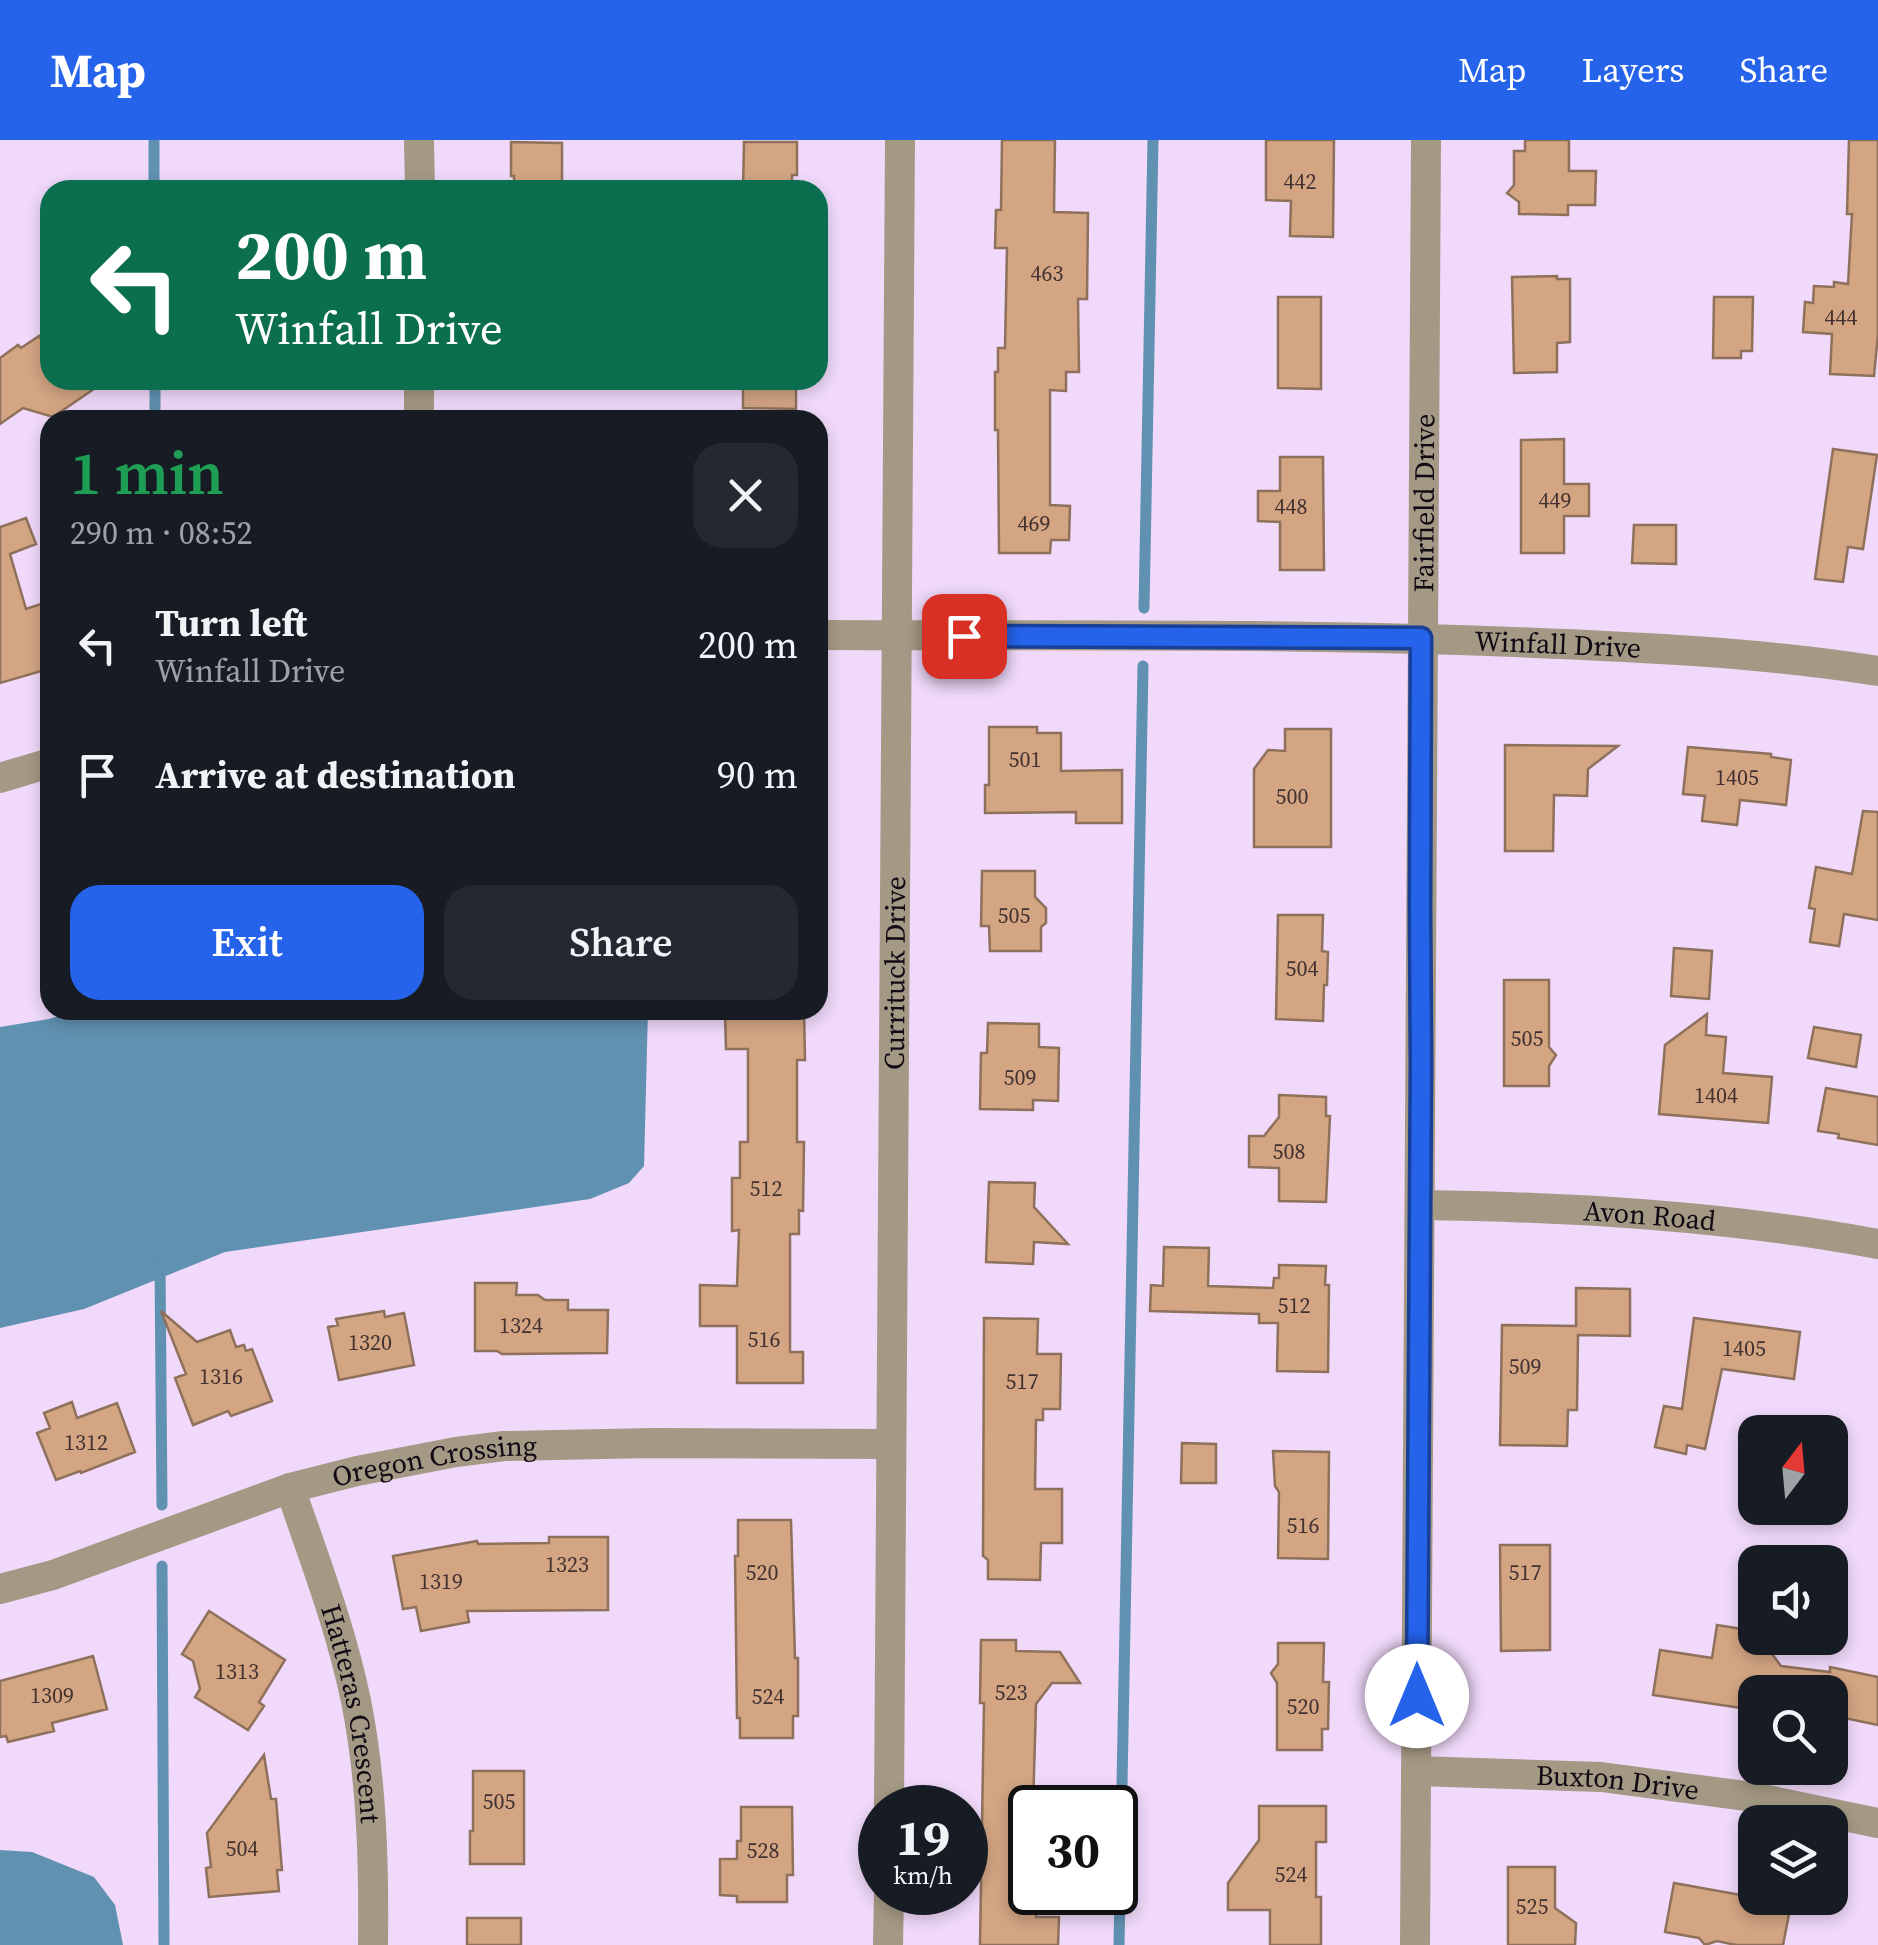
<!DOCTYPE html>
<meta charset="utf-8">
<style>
body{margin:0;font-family:"Source Serif 4",serif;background:#242831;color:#f1f3f6;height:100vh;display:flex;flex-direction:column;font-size:38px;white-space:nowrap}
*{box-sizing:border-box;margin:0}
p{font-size:32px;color:#9ea1a6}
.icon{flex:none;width:55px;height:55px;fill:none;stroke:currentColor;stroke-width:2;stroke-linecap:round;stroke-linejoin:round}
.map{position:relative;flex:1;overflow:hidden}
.sheet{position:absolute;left:40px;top:270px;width:788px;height:610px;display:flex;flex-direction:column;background:#171b24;border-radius:30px;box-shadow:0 5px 15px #0003}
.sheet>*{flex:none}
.hud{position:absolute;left:40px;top:40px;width:788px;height:210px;border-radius:30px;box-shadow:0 5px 15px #0003;background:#0b6e4f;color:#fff;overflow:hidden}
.needle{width:65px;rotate:16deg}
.buttons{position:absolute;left:1738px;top:1275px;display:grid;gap:20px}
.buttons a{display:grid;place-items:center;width:110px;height:110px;border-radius:20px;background:#171b24;box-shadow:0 5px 15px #0003;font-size:50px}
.speed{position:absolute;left:858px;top:1645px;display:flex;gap:20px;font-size:50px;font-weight:700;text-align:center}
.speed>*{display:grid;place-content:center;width:130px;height:130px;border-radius:50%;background:#171b24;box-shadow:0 5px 15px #0003;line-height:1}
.speed small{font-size:25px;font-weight:400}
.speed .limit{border:5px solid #111;border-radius:15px;background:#fff;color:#111}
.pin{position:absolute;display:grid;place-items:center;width:85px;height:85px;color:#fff;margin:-42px;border-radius:20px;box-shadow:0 5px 15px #0006}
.me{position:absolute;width:110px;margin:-55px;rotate:0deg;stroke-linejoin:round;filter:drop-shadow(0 0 8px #0008)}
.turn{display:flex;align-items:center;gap:35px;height:210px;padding:0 30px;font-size:45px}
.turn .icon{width:130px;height:130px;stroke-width:2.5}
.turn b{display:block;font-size:70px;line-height:85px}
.round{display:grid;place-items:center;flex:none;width:105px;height:105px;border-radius:30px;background:#242831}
.overview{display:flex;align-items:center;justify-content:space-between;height:170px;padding:0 30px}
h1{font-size:60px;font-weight:600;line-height:75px;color:#1e9e55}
.cta{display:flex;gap:20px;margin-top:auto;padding:20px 30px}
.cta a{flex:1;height:115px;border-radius:30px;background:#2563eb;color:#fff;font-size:40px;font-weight:600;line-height:115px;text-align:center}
.cta a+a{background:#242831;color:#f1f3f6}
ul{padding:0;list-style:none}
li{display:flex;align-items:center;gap:30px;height:130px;padding:0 30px}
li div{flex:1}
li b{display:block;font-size:38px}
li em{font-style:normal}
header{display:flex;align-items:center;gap:60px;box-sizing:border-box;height:140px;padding:0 50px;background:#2563eb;color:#fff}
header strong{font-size:48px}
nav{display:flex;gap:55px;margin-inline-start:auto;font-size:35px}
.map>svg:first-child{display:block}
.water{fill:#6191b1}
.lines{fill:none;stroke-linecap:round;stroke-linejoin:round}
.stream{stroke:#6191b1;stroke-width:11}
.building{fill:#d3a583;stroke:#8f715b;stroke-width:2.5}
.minor{stroke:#a49984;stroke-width:30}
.route-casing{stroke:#184099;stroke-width:25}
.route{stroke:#2563eb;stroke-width:18}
.labels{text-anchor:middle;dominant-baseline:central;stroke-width:8;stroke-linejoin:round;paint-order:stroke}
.number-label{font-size:22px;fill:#423130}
.street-label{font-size:28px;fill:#110a14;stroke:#f8eafe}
</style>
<header>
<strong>Map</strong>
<nav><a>Map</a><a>Layers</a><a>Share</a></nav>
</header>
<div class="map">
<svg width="1878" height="1805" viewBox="0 0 1878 1805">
<rect width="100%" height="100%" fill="#f0d9fa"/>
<path class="water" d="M 78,870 L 648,870 L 644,1026 L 629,1043 L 590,1059 L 225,1112 L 84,1169 L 0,1188 L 0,887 L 49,879 Z
M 0,1710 L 32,1712 L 94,1737 L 115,1765 L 123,1805 L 0,1805 Z"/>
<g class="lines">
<path class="stream" d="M 154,0 L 154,50
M 155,240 L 155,280
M 1144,468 L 1153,0
M 160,1124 L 162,1365
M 162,1426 L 164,1805
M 1119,1805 L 1143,526"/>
</g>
<path class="building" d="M 1002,0 L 1055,0 L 1054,72 L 1088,73 L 1087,159 L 1078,159 L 1079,232 L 1066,232 L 1066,251 L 1050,250 L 1050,365 L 1070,366 L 1069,400 L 1051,400 L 1050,413 L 999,413 L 998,290 L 995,290 L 995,232 L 998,232 L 998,208 L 1005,208 L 1007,108 L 995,108 L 996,70 L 1001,70 Z
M 1266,0 L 1334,0 L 1333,97 L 1290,96 L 1291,61 L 1266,60 Z
M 1525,0 L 1569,0 L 1569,31 L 1596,31 L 1595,65 L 1568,65 L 1568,75 L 1519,74 L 1519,62 L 1507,53 L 1514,45 L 1514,11 L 1525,11 Z
M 1849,0 L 1878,0 L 1878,194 L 1874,236 L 1830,234 L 1832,194 L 1803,192 L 1805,162 L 1813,163 L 1814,146 L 1834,147 L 1834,142 L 1848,144 L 1852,74 L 1847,74 Z
M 511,2 L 562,3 L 562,50 L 514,50 L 514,36 L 511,36 Z
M 744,2 L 797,2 L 797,35 L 792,35 L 792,50 L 743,50 Z
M 1557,136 L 1557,139 L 1570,139 L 1570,202 L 1557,203 L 1557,232 L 1514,233 L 1512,137 Z
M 1278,157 L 1321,157 L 1321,249 L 1278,248 Z
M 1714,157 L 1753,157 L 1752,211 L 1741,211 L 1741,218 L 1713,218 Z
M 39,196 L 50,212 L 50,240 L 107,240 L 53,277 L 23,268 L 0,284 L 0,218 L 18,205 L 21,208 Z
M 743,240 L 796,240 L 796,269 L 743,268 Z
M 1564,299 L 1564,344 L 1589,344 L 1589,376 L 1564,376 L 1564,413 L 1521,413 L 1521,300 Z
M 1833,309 L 1877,315 L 1863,409 L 1848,407 L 1843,442 L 1815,439 Z
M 1280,317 L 1323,317 L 1324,430 L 1280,430 L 1280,382 L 1258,381 L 1258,351 L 1280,351 Z
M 26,378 L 36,404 L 10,414 L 26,469 L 50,461 L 50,522 L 43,524 L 45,530 L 0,543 L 0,387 Z
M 1634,385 L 1676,385 L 1676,424 L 1632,423 Z
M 989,587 L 1037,587 L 1037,593 L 1061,593 L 1061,631 L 1122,630 L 1122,683 L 1076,683 L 1076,672 L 985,673 L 985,645 L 989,645 Z
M 1285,589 L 1331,589 L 1331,707 L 1254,707 L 1254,629 L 1268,610 L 1285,611 Z
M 1505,605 L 1618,606 L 1588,629 L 1587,656 L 1554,655 L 1553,711 L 1505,711 Z
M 1688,607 L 1771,614 L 1771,617 L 1791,620 L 1786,665 L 1740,660 L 1737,685 L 1702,681 L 1705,656 L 1683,654 Z
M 1863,671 L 1878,672 L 1878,780 L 1844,774 L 1839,806 L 1810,802 L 1815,769 L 1809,768 L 1816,727 L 1852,734 Z
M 982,731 L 1035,731 L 1035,757 L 1046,768 L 1046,783 L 1041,787 L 1041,811 L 990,811 L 989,786 L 981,786 Z
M 1278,775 L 1323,775 L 1322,811 L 1328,812 L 1327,845 L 1324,845 L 1323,881 L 1276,879 Z
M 1674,808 L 1712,811 L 1709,859 L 1671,856 Z
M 1504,840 L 1549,840 L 1549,907 L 1556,915 L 1549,926 L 1549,946 L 1504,946 Z
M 742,870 L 804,870 L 805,920 L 797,920 L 797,1002 L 804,1002 L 803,1071 L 799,1070 L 799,1094 L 790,1094 L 790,1212 L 803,1212 L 803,1243 L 737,1243 L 737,1186 L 700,1186 L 700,1145 L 737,1146 L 739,1090 L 732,1091 L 732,1038 L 740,1038 L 740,1002 L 748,1002 L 748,909 L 726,909 L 725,875 L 742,875 Z
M 1707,874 L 1706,895 L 1726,897 L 1723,933 L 1772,937 L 1768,983 L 1659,974 L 1665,905 Z
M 988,883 L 1039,884 L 1039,907 L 1059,908 L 1058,961 L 1033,960 L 1033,970 L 980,969 L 981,913 L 987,913 Z
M 1814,887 L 1861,895 L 1856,927 L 1808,918 Z
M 1826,948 L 1878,957 L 1878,1005 L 1838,998 L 1839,994 L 1818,991 Z
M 1279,955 L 1326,957 L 1326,976 L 1330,976 L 1326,1062 L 1279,1061 L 1279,1028 L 1249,1027 L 1249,996 L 1264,996 L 1279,977 Z
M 989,1042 L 1035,1043 L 1034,1067 L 1068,1104 L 1034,1102 L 1033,1124 L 986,1122 Z
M 1164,1107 L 1209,1108 L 1208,1146 L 1273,1148 L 1274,1138 L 1279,1138 L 1279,1125 L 1326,1126 L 1325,1145 L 1329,1145 L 1328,1232 L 1277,1231 L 1278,1183 L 1259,1183 L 1259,1174 L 1150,1171 L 1151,1145 L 1163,1146 Z
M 475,1143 L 517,1143 L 516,1155 L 538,1155 L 545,1160 L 568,1160 L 568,1170 L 608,1170 L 607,1213 L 502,1214 L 497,1211 L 475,1211 Z
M 1576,1148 L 1630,1149 L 1630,1196 L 1578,1195 L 1577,1270 L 1568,1270 L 1567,1306 L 1500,1305 L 1502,1185 L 1576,1186 Z
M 161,1171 L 197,1202 L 230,1190 L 236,1207 L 244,1205 L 246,1211 L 252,1209 L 272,1261 L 231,1276 L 228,1271 L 193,1285 L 175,1238 L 186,1234 Z
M 384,1171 L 385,1177 L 404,1173 L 414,1225 L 339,1240 L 328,1187 L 338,1185 L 336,1179 Z
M 984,1178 L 1038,1179 L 1037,1214 L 1061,1214 L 1060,1269 L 1043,1269 L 1043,1280 L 1036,1280 L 1035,1349 L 1062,1349 L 1062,1403 L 1041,1403 L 1040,1440 L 988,1439 L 988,1420 L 983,1416 Z
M 1694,1178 L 1800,1192 L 1794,1239 L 1722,1229 L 1705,1309 L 1687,1305 L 1686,1314 L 1655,1307 L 1664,1266 L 1682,1269 Z
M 72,1262 L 77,1278 L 117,1263 L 135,1312 L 81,1333 L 80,1331 L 56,1340 L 37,1293 L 50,1288 L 44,1273 Z
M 1182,1303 L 1216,1304 L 1216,1343 L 1181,1343 Z
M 1273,1311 L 1329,1312 L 1328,1419 L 1278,1418 L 1279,1352 L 1275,1346 Z
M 738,1380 L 791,1380 L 795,1518 L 798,1518 L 798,1576 L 793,1576 L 793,1598 L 740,1598 L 740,1578 L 737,1578 L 735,1416 L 738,1416 Z
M 549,1397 L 608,1397 L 608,1470 L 467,1471 L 469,1482 L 421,1491 L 416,1467 L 403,1469 L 393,1416 L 477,1401 L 478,1404 L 549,1403 Z
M 1500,1405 L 1550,1405 L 1550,1510 L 1501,1511 Z
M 209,1471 L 285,1520 L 259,1562 L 264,1566 L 248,1590 L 195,1557 L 200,1549 L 193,1521 L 182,1514 Z
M 1717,1485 L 1755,1491 L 1755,1498 L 1760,1498 L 1781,1526 L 1830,1532 L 1830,1527 L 1878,1537 L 1878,1585 L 1830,1575 L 1830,1552 L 1755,1552 L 1755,1570 L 1653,1555 L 1660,1510 L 1712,1518 Z
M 981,1500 L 1016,1500 L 1016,1511 L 1060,1512 L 1080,1543 L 1052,1543 L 1036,1564 L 1033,1668 L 1030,1668 L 1030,1772 L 1037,1772 L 1036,1777 L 1059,1777 L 1058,1805 L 980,1805 L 984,1563 L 980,1563 Z
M 1278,1503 L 1324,1503 L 1323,1542 L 1329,1542 L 1328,1589 L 1322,1589 L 1322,1610 L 1277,1610 L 1277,1543 L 1271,1533 L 1278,1524 Z
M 93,1516 L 107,1569 L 52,1583 L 54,1591 L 8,1602 L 6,1596 L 0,1597 L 0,1541 Z
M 264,1615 L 271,1659 L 276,1659 L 282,1730 L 277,1730 L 279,1751 L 209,1757 L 206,1728 L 211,1727 L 207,1693 Z
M 473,1631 L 524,1631 L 524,1724 L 470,1724 L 470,1691 L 473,1691 Z
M 1259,1666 L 1326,1666 L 1326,1702 L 1316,1702 L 1316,1757 L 1321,1757 L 1321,1805 L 1270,1805 L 1270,1770 L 1228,1770 L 1228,1743 L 1259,1700 Z
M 741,1667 L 792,1667 L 793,1735 L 787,1735 L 787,1762 L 737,1762 L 737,1756 L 720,1755 L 720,1719 L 737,1719 L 737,1701 L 741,1701 Z
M 1508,1727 L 1555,1727 L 1555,1768 L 1576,1783 L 1575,1805 L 1508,1805 Z
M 1674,1743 L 1791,1764 L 1783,1805 L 1736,1805 L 1717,1801 L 1705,1805 L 1699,1798 L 1665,1792 Z
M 467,1778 L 521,1778 L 521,1805 L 467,1805 Z"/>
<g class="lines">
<g class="minor">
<path d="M 419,0 L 420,50"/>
<path d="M 419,280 L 419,240"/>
<path id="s1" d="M 818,495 C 1050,496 1283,493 1515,502 C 1637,507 1758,512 1878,531"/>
<path d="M 0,638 L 50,623"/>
<path id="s2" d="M 1420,1065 C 1574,1067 1727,1076 1878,1104"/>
<path id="s3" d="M 290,1348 C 314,1418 341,1488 356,1561 C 372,1641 374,1723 373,1805"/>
<path id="s4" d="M 0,1449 L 53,1435 L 290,1348 L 357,1331 L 456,1312 L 504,1306 L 653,1303 L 890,1304"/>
<path id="s5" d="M 1416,1631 L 1601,1637 L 1753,1657 L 1878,1683"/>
<path id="s6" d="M 889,1668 L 900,0"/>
<path d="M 888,1805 L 889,1752"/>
<path id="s7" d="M 1415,1805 L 1426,0"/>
</g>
</g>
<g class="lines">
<defs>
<path id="route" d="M 964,496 L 1421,498 L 1420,769 L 1421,924 L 1417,1556"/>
</defs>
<use href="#route" class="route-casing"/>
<use href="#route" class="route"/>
</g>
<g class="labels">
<g class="number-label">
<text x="1300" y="41">442</text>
<text x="1047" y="133">463</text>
<text x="1841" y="177">444</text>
<text x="1555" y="360">449</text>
<text x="1291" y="366">448</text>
<text x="1034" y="383">469</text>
<text x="1025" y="619">501</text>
<text x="1737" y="637">1405</text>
<text x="1292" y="656">500</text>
<text x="1014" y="775">505</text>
<text x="1302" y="828">504</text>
<text x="1527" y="898">505</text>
<text x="1020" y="937">509</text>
<text x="1716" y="955">1404</text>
<text x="1289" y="1011">508</text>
<text x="766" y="1048">512</text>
<text x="1294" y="1165">512</text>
<text x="521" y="1185">1324</text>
<text x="764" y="1199">516</text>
<text x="370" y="1202">1320</text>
<text x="1744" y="1208">1405</text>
<text x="1525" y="1226">509</text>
<text x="221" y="1236">1316</text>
<text x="1022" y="1241">517</text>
<text x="86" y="1302">1312</text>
<text x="1303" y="1385">516</text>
<text x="567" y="1424">1323</text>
<text x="762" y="1432">520</text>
<text x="1525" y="1432">517</text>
<text x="441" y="1441">1319</text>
<text x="237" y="1531">1313</text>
<text x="1011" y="1552">523</text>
<text x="52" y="1555">1309</text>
<text x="768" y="1556">524</text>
<text x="1303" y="1566">520</text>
<text x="499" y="1661">505</text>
<text x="242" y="1708">504</text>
<text x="763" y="1710">528</text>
<text x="1291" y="1734">524</text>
<text x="1532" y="1766">525</text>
</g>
<g class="street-label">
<text stroke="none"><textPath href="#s7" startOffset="1442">Fairfield Drive</textPath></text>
<text stroke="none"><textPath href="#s1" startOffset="740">Winfall Drive</textPath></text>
<text stroke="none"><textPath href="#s6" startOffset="835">Currituck Drive</textPath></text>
<text stroke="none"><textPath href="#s2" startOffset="230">Avon Road</textPath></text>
<text stroke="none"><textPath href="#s4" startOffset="455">Oregon Crossing</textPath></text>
<text stroke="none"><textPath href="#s3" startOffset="235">Hatteras Crescent</textPath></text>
<text stroke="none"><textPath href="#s5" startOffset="202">Buxton Drive</textPath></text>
</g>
</g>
</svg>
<div class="buttons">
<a><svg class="needle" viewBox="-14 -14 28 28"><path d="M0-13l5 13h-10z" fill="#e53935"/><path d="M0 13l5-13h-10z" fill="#9ea1a6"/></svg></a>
<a><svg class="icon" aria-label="sound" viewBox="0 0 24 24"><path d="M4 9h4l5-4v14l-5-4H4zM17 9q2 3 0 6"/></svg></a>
<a><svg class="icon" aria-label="search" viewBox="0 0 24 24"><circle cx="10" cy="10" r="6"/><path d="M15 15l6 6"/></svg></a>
<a><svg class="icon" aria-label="layers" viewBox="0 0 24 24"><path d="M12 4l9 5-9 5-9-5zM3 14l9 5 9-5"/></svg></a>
</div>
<div class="speed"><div>19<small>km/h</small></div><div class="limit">30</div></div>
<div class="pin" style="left:964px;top:496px;background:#d93025"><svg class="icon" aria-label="arrive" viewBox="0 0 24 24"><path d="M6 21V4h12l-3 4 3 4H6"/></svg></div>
<svg class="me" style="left:1417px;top:1556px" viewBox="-20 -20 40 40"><circle r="19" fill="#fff"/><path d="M0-13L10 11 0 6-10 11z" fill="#2563eb"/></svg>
<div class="hud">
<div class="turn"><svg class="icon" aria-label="left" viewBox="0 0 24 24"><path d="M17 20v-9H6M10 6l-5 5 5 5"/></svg><div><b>200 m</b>Winfall Drive</div></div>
</div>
<section class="sheet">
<div class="overview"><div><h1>1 min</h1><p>290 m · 08:52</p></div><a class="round"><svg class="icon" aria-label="close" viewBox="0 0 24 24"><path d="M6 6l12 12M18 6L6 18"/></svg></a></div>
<ul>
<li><svg class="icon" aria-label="left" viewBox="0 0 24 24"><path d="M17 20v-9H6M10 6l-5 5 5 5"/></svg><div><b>Turn left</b><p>Winfall Drive</p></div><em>200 m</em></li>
<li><svg class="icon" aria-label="arrive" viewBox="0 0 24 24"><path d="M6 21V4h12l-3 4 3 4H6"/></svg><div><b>Arrive at destination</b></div><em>90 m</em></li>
</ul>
<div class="cta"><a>Exit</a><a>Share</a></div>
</section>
</div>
